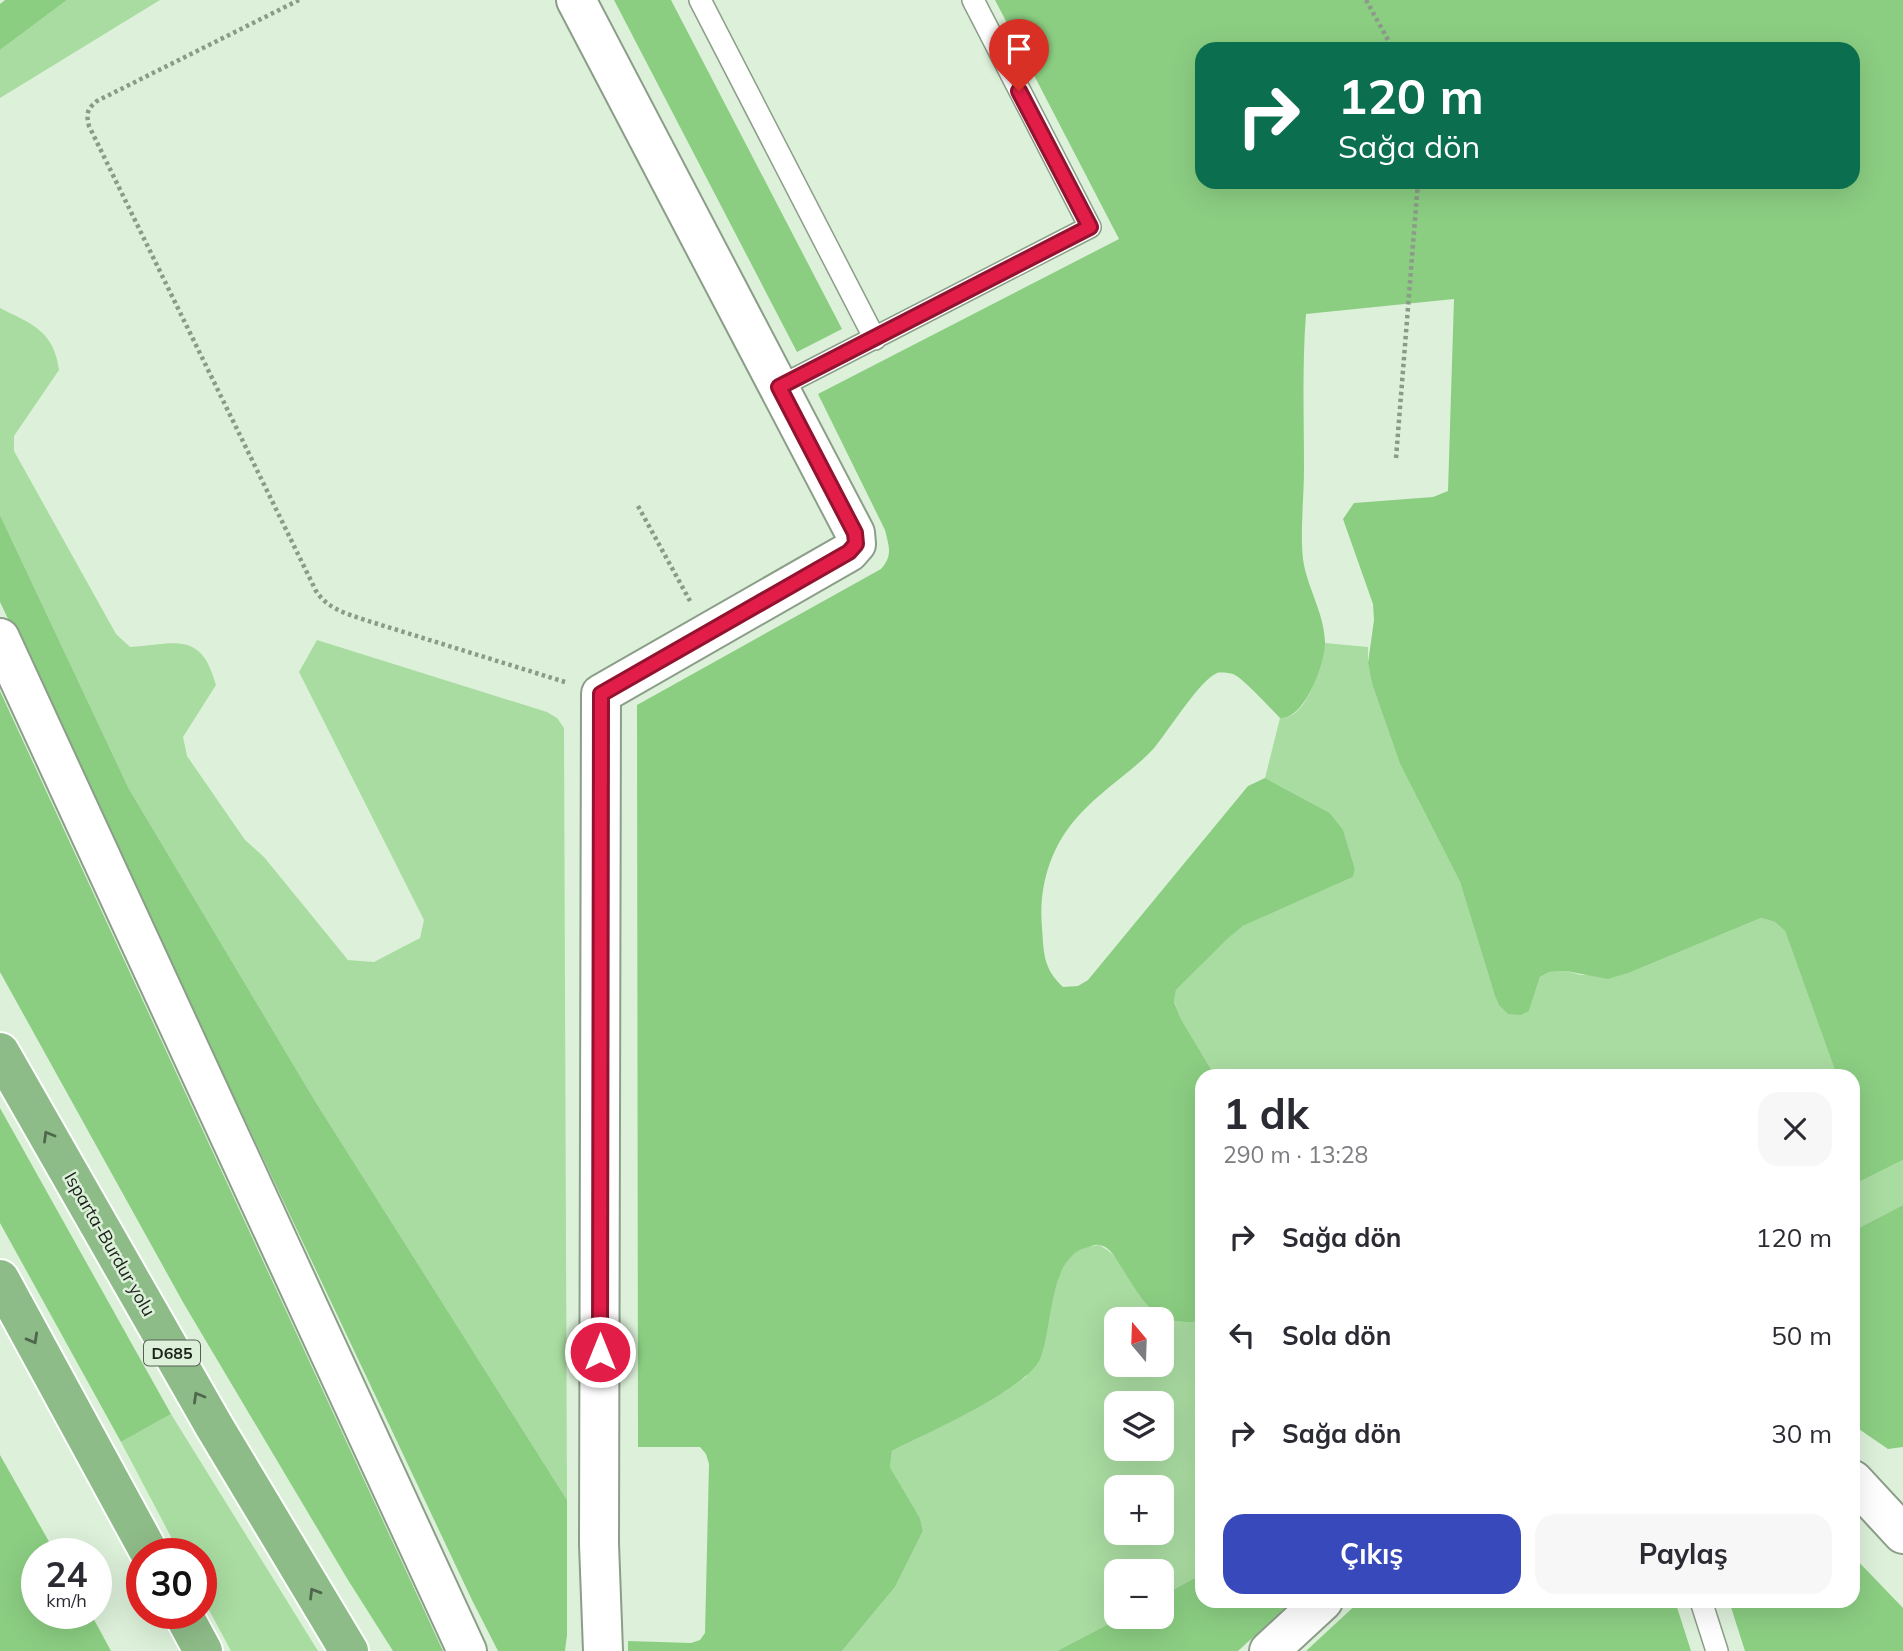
<!DOCTYPE html>
<html lang="tr">
<meta charset="utf-8">
<style>
body{margin:0;font-family:Mulish,sans-serif;background:#f7f7f7;color:#2b2b33;height:100vh;display:flex;flex-direction:column;font-size:26px;white-space:nowrap}
*{box-sizing:border-box;margin:0}
p{font-size:23px;color:#7c7c81}
.icon{flex:none;width:38px;height:38px;fill:none;stroke:currentColor;stroke-width:2;stroke-linecap:round;stroke-linejoin:round}
.map{position:relative;flex:1;overflow:hidden}
.sheet{position:absolute;left:1195px;top:1069px;width:665px;height:539px;display:flex;flex-direction:column;background:#fff;border-radius:21px;box-shadow:0 7px 28px #0002}
.sheet>*{flex:none}
.hud{position:absolute;left:1195px;top:42px;width:665px;height:147px;border-radius:21px;box-shadow:0 7px 28px #0002;background:#0b6e4f;color:#fff;overflow:hidden}
.needle{width:46px;rotate:341deg}
.buttons{position:absolute;left:1104px;top:1307px;display:grid;gap:14px}
.buttons a{display:grid;place-items:center;width:70px;height:70px;border-radius:14px;background:#fff;box-shadow:0 7px 28px #0002;font-size:35px}
.speed{position:absolute;left:21px;top:1538px;display:flex;gap:14px;font-size:35px;font-weight:700;text-align:center}
.speed>*{display:grid;place-content:center;width:91px;height:91px;border-radius:50%;background:#fff;box-shadow:0 7px 28px #0002;line-height:1}
.speed small{font-size:18px;font-weight:400}
.speed .limit{border:10px solid #d22;background:#fff;color:#111}
.pin{position:absolute;display:grid;place-items:center;width:60px;height:60px;color:#fff;margin:-72px -30px;border-radius:50% 50% 50% 0;rotate:-45deg;box-shadow:0 0 7px #0007}
.pin .icon{rotate:45deg}
.me{position:absolute;width:77px;margin:-38px;rotate:0deg;stroke-linejoin:round;filter:drop-shadow(0 0 5px #0008)}
.turn{display:flex;align-items:center;gap:24px;height:147px;padding:0 28px;font-size:32px}
.turn .icon{width:91px;height:91px;stroke-width:2.5}
.turn b{display:block;font-size:49px;line-height:60px}
.round{display:grid;place-items:center;flex:none;width:74px;height:74px;border-radius:21px;background:#f7f7f7}
.overview{display:flex;align-items:center;justify-content:space-between;height:119px;padding:0 28px}
h1{font-size:42px;font-weight:700;line-height:52px}
.action{display:flex;gap:14px;margin-top:auto;padding:14px 28px}
.action a{flex:1;height:80px;border-radius:21px;background:#3849bb;color:#fff;font-size:28px;font-weight:700;line-height:80px;text-align:center}
.action a+a{background:#f7f7f7;color:#2b2b33}
ul{padding:0;list-style:none}
li{display:flex;align-items:center;gap:21px;height:98px;padding:0 28px}
li div{flex:1}
li b{display:block;font-size:26px}
li em{font-style:normal}
.map>svg:first-child{display:block}
.green{fill:#a9dca1;fill-rule:evenodd}
.forest{fill:#8bce82;fill-rule:evenodd}
.lines{fill:none;stroke-linecap:round;stroke-linejoin:round}
.service-casing{stroke:#8b9e88;stroke-width:24}
.minor-casing{stroke:#8b9e88;stroke-width:42}
.trunk-casing{stroke:#fff;stroke-width:42}
.path{stroke:#8b9a89;stroke-width:4.5;stroke-dasharray:3.5 3.5;stroke-linecap:butt}
.service{stroke:#fff;stroke-width:21}
.minor{stroke:#fff;stroke-width:38}
.trunk{stroke:#8ebc88;stroke-width:38}
.oneway{stroke:#4f674c}
.route-casing{stroke:#92132f;stroke-width:18}
.route{stroke:#e11d48;stroke-width:12}
.labels{text-anchor:middle;dominant-baseline:central;stroke-width:5;stroke-linejoin:round;paint-order:stroke}
.shield{fill:#ddf1da;stroke:#556054;stroke-width:2}
.shield-label{font-size:16px;font-weight:bold;fill:#1b221a}
.street-label{font-size:18px;fill:#1b221a;stroke:#ddf1da}
</style>
<div class="map">
<svg width="1903" height="1651" viewBox="0 0 1903 1651">
<rect width="100%" height="100%" fill="#ddf1da"/>
<path class="green" d="M 67,0 L 160,0 L 0,98 L 0,50 Z
M 0,308 C 32,324 54,331 59,370 L 14,436 L 14,451 L 116,634 L 130,647 C 176,644 201,630 216,685 L 183,737 L 187,756 L 245,840 L 264,857 L 348,960 L 374,962 L 420,938 L 424,920 L 299,672 L 317,640 L 547,712 L 557,718 L 564,728 L 567,1500 L 315,1101 L 129,789 L 0,515 Z
M 1325,643 L 1368,647 L 1368,663 L 1372,684 L 1400,764 L 1460,882 L 1494,993 L 1529,1011 L 1540,977 L 1549,972 L 1566,971 L 1581,975 L 1631,972 L 1761,918 L 1775,922 L 1785,931 L 1837,1076 L 1215,1076 L 1181,1019 L 1174,1001 L 1176,990 L 1228,937 L 1243,926 L 1353,877 L 1355,869 L 1343,831 L 1330,813 L 1265,778 L 1280,718 C 1308,720 1321,665 1325,643 Z
M 1903,1160 L 1903,1205 L 1853,1231 L 1853,1185 Z
M 1099,1245 C 1145,1269 1130,1331 1202,1321 L 1202,1574 L 1162,1596 L 1162,1572 L 1116,1572 L 1116,1617 L 1122,1617 L 1057,1651 L 842,1651 L 895,1587 L 923,1531 L 920,1518 L 890,1467 L 892,1451 L 1004,1392 L 1026,1377 L 1059,1276 L 1069,1257 L 1082,1248 ZM 1116,1320 L 1162,1320 L 1162,1365 L 1116,1365 ZM 1116,1404 L 1162,1404 L 1162,1449 L 1116,1449 ZM 1116,1488 L 1162,1488 L 1162,1533 L 1116,1533 Z
M 171,1414 L 318,1651 L 231,1651 L 201,1595 L 201,1554 L 180,1554 L 121,1442 Z"/>
<path class="forest" d="M 5,0 L 67,0 L 0,50 L 0,4 Z
M 614,0 L 671,0 L 842,329 L 797,352 Z
M 995,0 L 1903,0 L 1903,1160 L 1853,1185 L 1853,1076 L 1837,1076 L 1785,931 L 1775,922 L 1761,918 L 1631,972 L 1608,979 L 1566,971 L 1549,972 L 1540,977 L 1529,1011 L 1521,1015 L 1508,1014 L 1499,1005 L 1494,993 L 1460,882 L 1400,764 L 1372,684 L 1368,663 L 1374,620 L 1373,604 L 1343,519 L 1354,503 L 1433,497 L 1448,491 L 1454,299 L 1306,314 C 1302,365 1304,418 1304,469 C 1304,498 1300,530 1303,559 C 1307,588 1324,612 1325,642 C 1325,663 1305,720 1280,718 C 1271,709 1242,677 1233,674 C 1230,673 1220,672 1217,673 C 1201,679 1168,731 1155,747 C 1135,769 1108,786 1087,807 C 1053,839 1038,882 1042,928 C 1044,954 1043,968 1063,987 L 1078,986 L 1088,980 L 1248,786 L 1265,778 L 1330,813 L 1343,830 L 1355,869 L 1353,877 L 1243,926 L 1228,938 L 1176,990 L 1174,1002 L 1181,1019 L 1215,1076 L 1202,1076 L 1202,1321 C 1151,1328 1143,1299 1118,1262 C 1114,1255 1108,1246 1099,1245 C 1096,1244 1092,1246 1089,1247 C 1048,1254 1053,1329 1040,1359 C 1025,1391 926,1433 892,1451 L 890,1467 L 920,1518 L 923,1531 L 895,1587 L 842,1651 L 628,1651 L 628,1641 L 691,1643 L 700,1640 L 705,1633 L 709,1464 L 706,1454 L 700,1447 L 638,1447 L 637,705 L 881,569 C 893,555 889,547 885,530 L 818,394 L 1119,239 ZM 1853,49 L 1853,182 L 1202,182 L 1202,49 Z
M 0,515 L 129,789 L 315,1101 L 567,1500 L 567,1635 L 565,1651 L 498,1651 L 472,1600 L 0,602 Z
M 0,691 L 443,1651 L 393,1651 L 348,1580 L 184,1304 L 0,972 Z
M 0,1108 L 171,1414 L 121,1442 L 0,1223 Z
M 1903,1205 L 1903,1447 L 1888,1449 L 1853,1425 L 1853,1231 Z
M 0,1455 L 56,1554 L 37,1554 L 37,1614 L 91,1614 L 111,1651 L 0,1651 Z
M 1853,1556 L 1903,1608 L 1903,1651 L 1745,1651 L 1729,1601 L 1853,1601 Z
M 1202,1574 L 1202,1601 L 1293,1601 L 1238,1651 L 1057,1651 L 1122,1617 L 1162,1617 L 1162,1596 Z
M 1360,1601 L 1675,1601 L 1691,1651 L 1306,1651 Z"/>
<g class="lines">
<defs>
<path id="service" d="M 700,0 L 875,339
M 779,387 L 1090,227 L 973,0
M 1701,1601 L 1717,1651"/>
<path id="minor" d="M 576,0 L 855,533 L 856,544 L 849,552 L 601,694 L 599,1544 L 603,1651
M 0,638 L 467,1651
M 1853,1480 L 1903,1534
M 1269,1651 L 1323,1601"/>
<path id="trunk" d="M 0,1052 L 214,1426 L 349,1651
M 0,1279 L 150,1554
M 183,1614 L 203,1651"/>
</defs>
<use href="#service" class="service-casing"/>
<use href="#minor" class="minor-casing"/>
<use href="#trunk" class="trunk-casing"/>
<path class="path" d="M 299,0 L 97,101 C 87,109 86,114 89,126 L 316,591 C 328,609 345,613 365,620 L 565,682
M 1366,0 L 1393,49
M 1396,458 L 1418,182
M 638,506 L 690,601"/>
<use href="#service" class="service"/>
<use href="#minor" class="minor"/>
<use href="#trunk" class="trunk"/>
</g>
<defs><path id="oneway-chevron" d="M-2-3.5L2.5 0L-2 3.5" fill="none" stroke-width="1.6" stroke-linecap="round" stroke-linejoin="round" transform="scale(1.75)"/></defs>
<g class="oneway">
<use href="#oneway-chevron" transform="translate(48 1136) rotate(-120)"/>
<use href="#oneway-chevron" transform="translate(33 1339) rotate(61)"/>
<use href="#oneway-chevron" transform="translate(198 1397) rotate(-120)"/>
<use href="#oneway-chevron" transform="translate(314 1593) rotate(-121)"/>
</g>
<g class="lines">
<defs>
<path id="route" d="M 600,1352 L 601,694 L 849,552 L 856,544 L 855,533 L 779,387 L 1090,227 L 1019,91"/>
</defs>
<use href="#route" class="route-casing"/>
<use href="#route" class="route"/>
</g>
<g class="labels">
<rect class="shield" x="144" y="1340.5" width="56" height="25" rx="5"/>
<g class="shield-label">
<text x="172" y="1353">D685</text>
</g>
<g class="street-label">
<text transform="translate(110 1244) rotate(60)">Isparta-Burdur yolu</text>
</g>
</g>
</svg>
<div class="buttons">
<a><svg class="needle" viewBox="-14 -14 28 28"><path d="M0-13l5 13h-10z" fill="#e53935"/><path d="M0 13l5-13h-10z" fill="#7c7c81"/></svg></a>
<a><svg class="icon" aria-label="layers" viewBox="0 0 24 24"><path d="M12 4l9 5-9 5-9-5zM3 14l9 5 9-5"/></svg></a>
<a>+</a>
<a>−</a>
</div>
<div class="speed"><div>24<small>km/h</small></div><div class="limit">30</div></div>
<div class="pin" style="left:1019px;top:91px;background:#d93025"><svg class="icon" aria-label="arrive" viewBox="0 0 24 24"><path d="M6 21V4h12l-3 4 3 4H6"/></svg></div>
<svg class="me" style="left:600px;top:1352px" viewBox="-20 -20 40 40"><circle r="17" fill="#e11d48" stroke="#fff" stroke-width="3"/><path d="M0-11L8 9 0 5-8 9z" fill="#fff"/></svg>
<div class="hud">
<div class="turn"><svg class="icon" aria-label="right" viewBox="0 0 24 24"><path d="M7 20v-9h11M14 6l5 5-5 5"/></svg><div><b>120 m</b>Sağa dön</div></div>
</div>
<section class="sheet">
<div class="overview"><div><h1>1 dk</h1><p>290 m · 13:28</p></div><a class="round"><svg class="icon" aria-label="close" viewBox="0 0 24 24"><path d="M6 6l12 12M18 6L6 18"/></svg></a></div>
<ul>
<li><svg class="icon" aria-label="right" viewBox="0 0 24 24"><path d="M7 20v-9h11M14 6l5 5-5 5"/></svg><div><b>Sağa dön</b></div><em>120 m</em></li>
<li><svg class="icon" aria-label="left" viewBox="0 0 24 24"><path d="M17 20v-9H6M10 6l-5 5 5 5"/></svg><div><b>Sola dön</b></div><em>50 m</em></li>
<li><svg class="icon" aria-label="right" viewBox="0 0 24 24"><path d="M7 20v-9h11M14 6l5 5-5 5"/></svg><div><b>Sağa dön</b></div><em>30 m</em></li>
</ul>
<div class="action"><a>Çıkış</a><a>Paylaş</a></div>
</section>
</div>
